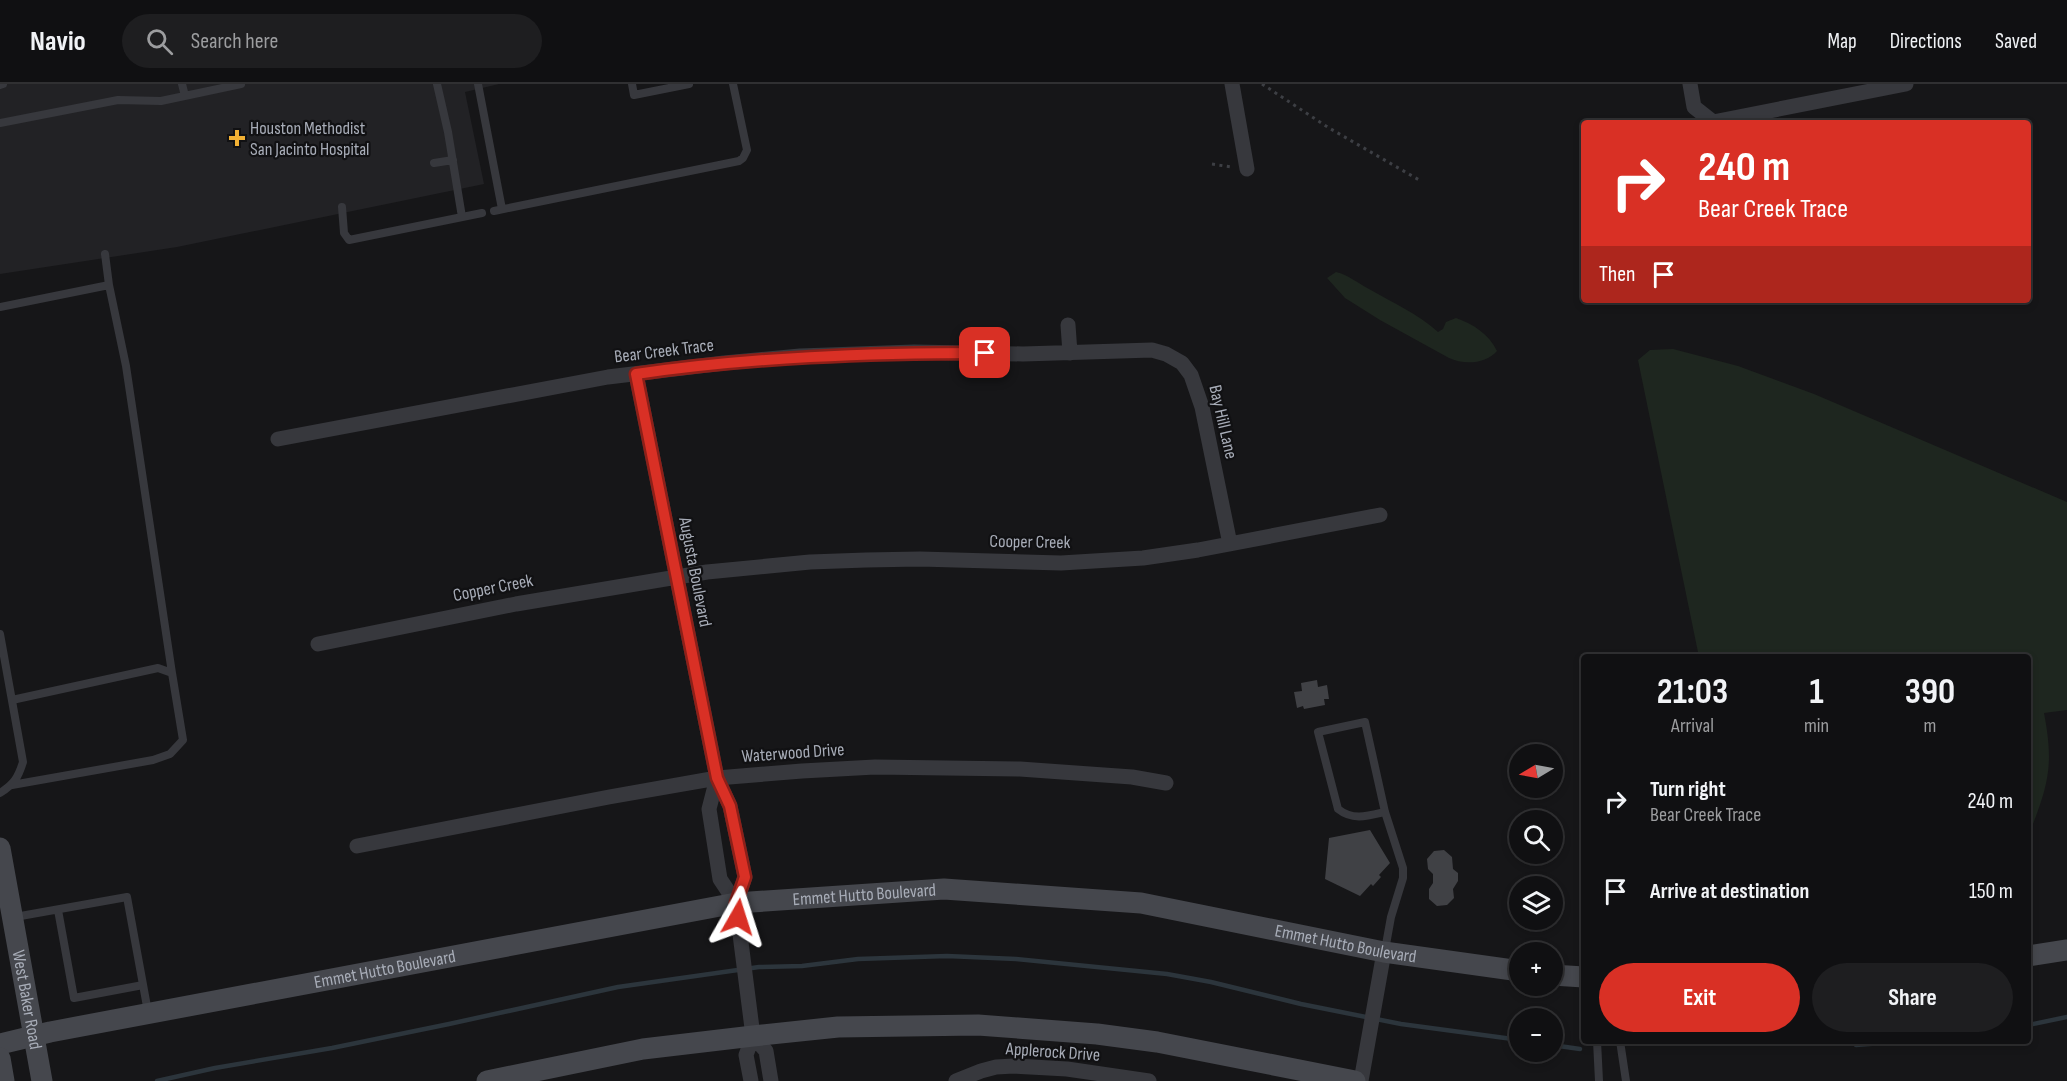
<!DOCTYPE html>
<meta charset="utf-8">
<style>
body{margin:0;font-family:"Sofia Sans Condensed",sans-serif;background:#1e1e20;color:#f1f3f6;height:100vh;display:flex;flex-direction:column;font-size:22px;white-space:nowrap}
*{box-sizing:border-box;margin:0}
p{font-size:20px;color:#9c9d9f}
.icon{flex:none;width:33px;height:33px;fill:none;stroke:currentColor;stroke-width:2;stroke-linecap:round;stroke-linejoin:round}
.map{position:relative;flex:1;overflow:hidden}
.drawer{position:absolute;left:1581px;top:570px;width:450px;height:390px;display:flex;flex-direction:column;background:#101012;border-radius:6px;box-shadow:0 3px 9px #0003,0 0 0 2px #303032}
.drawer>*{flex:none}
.top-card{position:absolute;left:1581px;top:36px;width:450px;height:183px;border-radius:6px;box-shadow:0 3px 9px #0003,0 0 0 2px #303032;background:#d93025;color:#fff;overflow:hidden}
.needle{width:39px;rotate:260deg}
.controls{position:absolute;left:1509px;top:660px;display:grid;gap:12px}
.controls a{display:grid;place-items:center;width:54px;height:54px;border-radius:50%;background:#101012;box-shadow:0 3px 9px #0003,0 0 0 2px #303032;font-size:30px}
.pin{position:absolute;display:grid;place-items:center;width:51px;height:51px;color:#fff;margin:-26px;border-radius:12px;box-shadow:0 3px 9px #0006}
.me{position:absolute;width:66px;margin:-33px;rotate:6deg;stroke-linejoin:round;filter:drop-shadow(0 0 4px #0008)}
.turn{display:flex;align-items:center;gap:21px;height:126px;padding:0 18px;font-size:27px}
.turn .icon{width:78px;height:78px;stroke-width:2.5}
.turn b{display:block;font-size:42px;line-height:51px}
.then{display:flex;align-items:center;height:57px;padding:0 18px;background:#0003;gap:12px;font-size:22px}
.eta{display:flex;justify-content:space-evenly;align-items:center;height:102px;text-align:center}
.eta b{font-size:36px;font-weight:700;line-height:42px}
.action{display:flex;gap:12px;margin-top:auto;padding:12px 18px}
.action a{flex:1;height:69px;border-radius:36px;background:#d93025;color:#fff;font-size:24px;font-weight:700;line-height:69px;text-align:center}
.action a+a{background:#1e1e20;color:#f1f3f6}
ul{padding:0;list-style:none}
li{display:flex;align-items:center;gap:18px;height:90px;padding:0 18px}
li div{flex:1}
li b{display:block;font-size:22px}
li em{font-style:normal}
header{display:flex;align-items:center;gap:36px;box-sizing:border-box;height:84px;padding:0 30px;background:#101012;border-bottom:2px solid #303032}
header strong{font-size:28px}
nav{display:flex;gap:33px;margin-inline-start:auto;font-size:21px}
.search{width:420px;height:54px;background:#1e1e20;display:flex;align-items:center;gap:15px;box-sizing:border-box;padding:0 21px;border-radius:33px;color:#9c9d9f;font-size:22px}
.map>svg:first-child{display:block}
.built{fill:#222225}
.green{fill:#1e261f}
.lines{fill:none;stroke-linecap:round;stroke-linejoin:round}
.stream{stroke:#2c353c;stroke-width:4.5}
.building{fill:#404145}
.path{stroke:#3d3f44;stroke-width:3;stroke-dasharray:3 4.5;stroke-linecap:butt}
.lane{stroke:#37383d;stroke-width:8}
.street{stroke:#37383d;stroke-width:15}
.secondary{stroke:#45474d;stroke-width:21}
.route-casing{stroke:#8d1f18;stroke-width:15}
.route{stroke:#d93025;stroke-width:10}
.poi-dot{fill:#f2b134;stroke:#111113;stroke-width:2}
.labels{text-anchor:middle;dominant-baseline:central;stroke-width:4.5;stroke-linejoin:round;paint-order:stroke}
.poi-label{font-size:18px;fill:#a8adb8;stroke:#111113;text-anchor:start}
.street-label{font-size:18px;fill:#a8adb8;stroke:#111113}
</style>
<header>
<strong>Navio</strong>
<div class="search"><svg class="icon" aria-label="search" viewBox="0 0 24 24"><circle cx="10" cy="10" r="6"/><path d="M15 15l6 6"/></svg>Search here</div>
<nav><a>Map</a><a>Directions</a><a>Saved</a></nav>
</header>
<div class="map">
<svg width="2067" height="997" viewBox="0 0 2067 997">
<rect width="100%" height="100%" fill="#161618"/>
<path class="built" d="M 0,0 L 499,0 L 465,8 L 484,100 L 177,163 L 0,190 Z"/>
<path class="green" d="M 1336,188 C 1348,191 1358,199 1369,205 C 1393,219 1417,229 1438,248 L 1443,245 L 1446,238 L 1456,234 C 1473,240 1489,250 1497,267 C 1486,280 1464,281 1449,274 L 1380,236 L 1345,214 L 1327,194 Z
M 1673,265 L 1738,282 L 1814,310 L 2067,418 L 2067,626 L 2044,629 C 2053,676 2050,696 2033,740 L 2028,742 L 2028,573 L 1699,573 L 1638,276 L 1650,266 Z"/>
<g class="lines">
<path class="stream" d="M 2028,941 L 2067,933
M 1552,961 L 1580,965
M 1856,961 L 1908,957
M 157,997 L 215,984 L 332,964 L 449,940 L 618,903 L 759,883 L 802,882 L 858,875 L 947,872 L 1016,875 L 1167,890 L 1211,898 L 1301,920 L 1401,940 L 1520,956"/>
</g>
<path class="building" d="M 1317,596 L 1318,603 L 1327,601 L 1329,615 L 1324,615 L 1325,621 L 1304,625 L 1303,622 L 1297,624 L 1294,608 L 1302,607 L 1301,599 Z
M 1370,746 L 1390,779 L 1379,791 L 1381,793 L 1373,802 L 1371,800 L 1360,812 L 1325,795 L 1329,754 Z
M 1444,766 L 1452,773 L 1453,785 L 1458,789 L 1458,797 L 1453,805 L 1454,814 L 1447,821 L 1437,822 L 1429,815 L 1429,805 L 1433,799 L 1433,790 L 1428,785 L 1427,775 L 1434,767 Z"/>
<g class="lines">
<path class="path" d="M 1262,0 L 1329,44 L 1421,97
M 1212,80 L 1231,83"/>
<path class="lane" d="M 182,0 L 185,12
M 437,0 L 448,48 L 462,133
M 478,0 L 502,125
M 632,0 L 634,11 L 689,0
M 0,1 L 3,0
M 0,39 L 118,16 L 161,17 L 241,0
M 434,79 L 453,76
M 342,123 L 344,149 L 349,156 L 482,129
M 494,127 L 739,77 L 743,74 L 747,66 L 733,0
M 109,201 L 126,282 L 172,589
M 0,223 L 109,201 L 105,170
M 0,550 L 23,678 C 18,694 14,700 0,709
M 12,616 L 158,584 L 172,589 L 183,656 L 170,670 L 153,676 L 12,701
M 1385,728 C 1368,732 1353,737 1338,725 L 1318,648 L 1365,638 L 1385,728 L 1403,784 L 1403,794 L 1391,833 L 1385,866
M 58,826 L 74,914 L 143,901
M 15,833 L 127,813 L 148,928
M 1597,957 L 1599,997
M 1620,957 L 1626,997"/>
<path class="street" d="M 1232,0 L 1247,85
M 1690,0 L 1694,23 L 1713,38 L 1906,0
M 1068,241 L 1070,269
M 636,290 L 717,694 L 730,722 L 745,793 L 736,819
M 278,355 L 608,293 L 724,279 L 800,272 L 914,268 L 1023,270 L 1152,266 L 1166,270 L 1182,279 L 1191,291 L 1202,323 L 1230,460
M 318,560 L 516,520 L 707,488 L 810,478 L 866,476 L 920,475 L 1061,479 L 1143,474 L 1198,466 L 1380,431
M 717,694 L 709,725 L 720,795 L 736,819 L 753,952 L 746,971 L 751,997
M 357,762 L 609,713 L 717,694 L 802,687 L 875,683 L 1020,685 L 1132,693 L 1166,699
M 753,952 L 766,967 L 771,997
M 956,997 L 981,987 L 996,983 L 1014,982 L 1067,985 L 1149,997
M 1361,997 L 1384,868"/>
<g class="secondary">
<path id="s1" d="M 0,764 L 42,997"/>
<path d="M 2028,872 L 2067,866"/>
<path d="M 1552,891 L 1584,893"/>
<path id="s2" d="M 0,960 L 50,948 L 736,819 L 944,805 L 1141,819 L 1384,868 L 1520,887"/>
<path d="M 0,974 L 4,997"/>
<path d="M 487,997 L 643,965 L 753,952 L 838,943 L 978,941 L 1097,950 L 1157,958 L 1355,997"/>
</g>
</g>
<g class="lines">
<defs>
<path id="route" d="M 738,833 L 736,819 L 745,793 L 730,722 L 717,694 L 636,290 C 752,273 868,269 985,269"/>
</defs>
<use href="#route" class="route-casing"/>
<use href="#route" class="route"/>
</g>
<path class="poi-dot" d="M234 45h6v6h6v6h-6v6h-6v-6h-6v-6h6z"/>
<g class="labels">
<g class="poi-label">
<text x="250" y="44">Houston Methodist<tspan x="250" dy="21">San Jacinto Hospital</tspan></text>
</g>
<g class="street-label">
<text transform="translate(664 267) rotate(-7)">Bear Creek Trace</text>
<text transform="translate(1223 338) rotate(77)">Bay Hill Lane</text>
<text transform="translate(1030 458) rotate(1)">Cooper Creek</text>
<text transform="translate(695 488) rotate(79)">Augusta Boulevard</text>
<text transform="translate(493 504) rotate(-11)">Copper Creek</text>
<text transform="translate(793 669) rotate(-4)">Waterwood Drive</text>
<text stroke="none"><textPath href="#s2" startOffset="878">Emmet Hutto Boulevard</textPath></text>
<text stroke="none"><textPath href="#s2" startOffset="1364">Emmet Hutto Boulevard</textPath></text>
<text stroke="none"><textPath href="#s2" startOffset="392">Emmet Hutto Boulevard</textPath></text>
<text stroke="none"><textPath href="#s1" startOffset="154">West Baker Road</textPath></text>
<text transform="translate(1053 968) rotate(4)">Applerock Drive</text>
</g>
</g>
</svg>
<div class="controls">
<a><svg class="needle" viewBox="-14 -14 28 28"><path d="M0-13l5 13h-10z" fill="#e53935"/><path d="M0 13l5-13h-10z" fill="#9c9d9f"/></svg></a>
<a><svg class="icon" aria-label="search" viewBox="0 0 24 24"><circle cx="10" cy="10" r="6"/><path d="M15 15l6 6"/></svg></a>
<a><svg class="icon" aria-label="layers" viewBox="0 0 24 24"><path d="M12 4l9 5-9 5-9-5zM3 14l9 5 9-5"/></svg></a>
<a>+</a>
<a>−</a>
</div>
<div class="pin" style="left:985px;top:269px;background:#d93025"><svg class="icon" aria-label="arrive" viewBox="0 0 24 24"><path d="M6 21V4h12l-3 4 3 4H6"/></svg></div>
<svg class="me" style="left:738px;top:833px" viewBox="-20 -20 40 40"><path d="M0-17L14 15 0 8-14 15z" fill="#d93025" stroke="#fff" stroke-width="4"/></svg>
<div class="top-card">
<div class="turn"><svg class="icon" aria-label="right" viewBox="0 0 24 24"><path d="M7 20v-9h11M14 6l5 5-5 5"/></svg><div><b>240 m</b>Bear Creek Trace</div></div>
<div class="then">Then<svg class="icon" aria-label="arrive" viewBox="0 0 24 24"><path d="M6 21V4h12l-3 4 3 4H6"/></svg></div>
</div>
<section class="drawer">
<div class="eta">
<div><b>21:03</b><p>Arrival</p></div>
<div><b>1</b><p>min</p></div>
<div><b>390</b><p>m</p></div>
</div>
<ul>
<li><svg class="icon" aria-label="right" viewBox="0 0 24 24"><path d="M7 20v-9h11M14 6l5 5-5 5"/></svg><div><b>Turn right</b><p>Bear Creek Trace</p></div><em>240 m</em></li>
<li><svg class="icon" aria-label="arrive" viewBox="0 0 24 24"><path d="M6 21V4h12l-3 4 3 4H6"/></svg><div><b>Arrive at destination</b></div><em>150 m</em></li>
</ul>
<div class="action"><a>Exit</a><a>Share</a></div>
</section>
</div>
